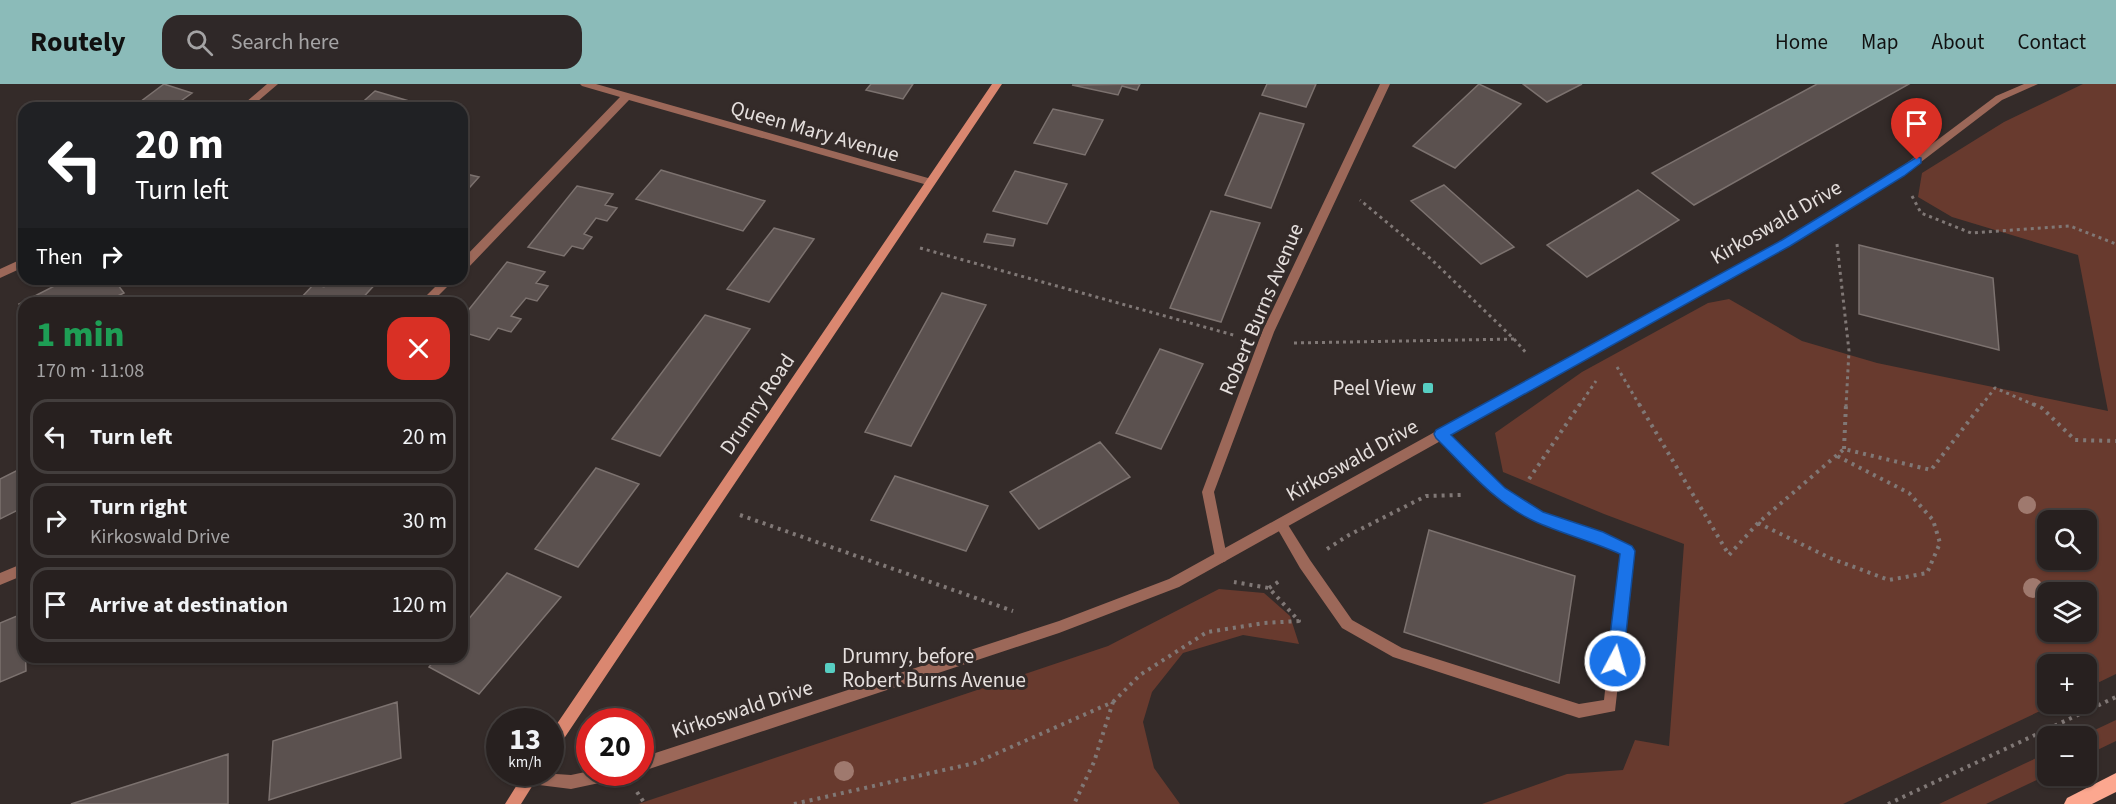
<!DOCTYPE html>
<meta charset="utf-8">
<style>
body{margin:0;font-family:"Source Sans 3",sans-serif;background:#2f2828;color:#f1f3f6;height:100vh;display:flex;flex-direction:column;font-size:22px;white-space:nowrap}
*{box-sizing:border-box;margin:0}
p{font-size:20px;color:#a4a3a4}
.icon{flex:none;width:33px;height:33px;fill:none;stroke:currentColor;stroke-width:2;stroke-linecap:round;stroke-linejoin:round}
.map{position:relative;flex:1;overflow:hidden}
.sheet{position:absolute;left:18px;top:213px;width:450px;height:366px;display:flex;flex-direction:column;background:#27201f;border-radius:18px;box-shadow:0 2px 4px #0004,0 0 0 2px #433e3d}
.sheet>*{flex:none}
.guide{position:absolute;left:18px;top:18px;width:450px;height:183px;border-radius:18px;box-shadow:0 2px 4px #0004,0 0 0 2px #433e3d;background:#202124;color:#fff;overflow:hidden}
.controls{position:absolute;left:2037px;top:426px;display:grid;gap:12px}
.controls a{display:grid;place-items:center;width:60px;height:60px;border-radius:12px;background:#27201f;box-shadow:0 2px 4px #0004,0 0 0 2px #433e3d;font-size:30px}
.speed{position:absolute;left:486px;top:624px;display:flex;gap:12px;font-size:30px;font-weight:700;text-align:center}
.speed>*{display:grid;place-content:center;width:78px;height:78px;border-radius:50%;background:#27201f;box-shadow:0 2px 4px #0004,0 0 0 2px #433e3d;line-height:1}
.speed small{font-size:15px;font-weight:400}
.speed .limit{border:9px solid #d22;background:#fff;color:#111}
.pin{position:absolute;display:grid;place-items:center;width:51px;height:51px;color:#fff;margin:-62px -26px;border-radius:50% 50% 50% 0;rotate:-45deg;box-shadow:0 0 6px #0007}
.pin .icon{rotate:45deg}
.me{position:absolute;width:66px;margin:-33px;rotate:6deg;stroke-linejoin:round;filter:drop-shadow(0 0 4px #0008)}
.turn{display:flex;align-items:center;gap:21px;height:126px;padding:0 18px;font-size:27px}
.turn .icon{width:78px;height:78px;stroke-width:2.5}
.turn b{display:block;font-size:42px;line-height:51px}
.then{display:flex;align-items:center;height:57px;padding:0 18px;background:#0003;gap:12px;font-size:22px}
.round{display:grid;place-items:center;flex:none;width:63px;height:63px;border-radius:18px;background:#2f2828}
.headline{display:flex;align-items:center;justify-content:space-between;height:102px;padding:0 18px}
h1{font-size:36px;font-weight:800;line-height:45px;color:#1e9e55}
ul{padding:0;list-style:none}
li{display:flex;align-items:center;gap:18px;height:75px;margin:0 12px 9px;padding:0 6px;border:3px solid #433e3d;border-radius:18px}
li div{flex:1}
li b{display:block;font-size:22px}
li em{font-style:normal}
header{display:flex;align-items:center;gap:36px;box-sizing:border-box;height:84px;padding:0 30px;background:#8bbbb9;color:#111}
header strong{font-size:28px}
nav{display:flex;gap:33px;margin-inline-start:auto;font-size:21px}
.search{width:420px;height:54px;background:#2f2828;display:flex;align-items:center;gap:15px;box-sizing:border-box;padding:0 21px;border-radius:18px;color:#a4a3a4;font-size:22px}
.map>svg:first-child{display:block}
.green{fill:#683a2e;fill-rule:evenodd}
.building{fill:#5b514f;stroke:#7c726f;stroke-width:1.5}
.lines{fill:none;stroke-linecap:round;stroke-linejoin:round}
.path-far1{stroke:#807876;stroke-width:3;stroke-dasharray:3 4;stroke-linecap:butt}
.path{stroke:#807876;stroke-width:4;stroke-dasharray:3 5;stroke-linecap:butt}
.service{fill:#9c6859;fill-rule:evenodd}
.minor{fill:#9c6859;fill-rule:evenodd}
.tertiary{fill:#9c6859;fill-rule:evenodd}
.secondary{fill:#da8770;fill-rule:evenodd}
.primary{fill:#fca78f;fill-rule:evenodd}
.tree{fill:#9f796e}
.route{fill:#1a73e8;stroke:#114b97;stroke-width:1.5}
.poi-dot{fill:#57cec2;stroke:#342b29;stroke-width:2}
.labels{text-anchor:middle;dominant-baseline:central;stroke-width:6;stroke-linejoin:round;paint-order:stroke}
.street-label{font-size:21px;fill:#e5dfdd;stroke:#342b29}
.poi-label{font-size:21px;fill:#e5dfdd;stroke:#342b29;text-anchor:end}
</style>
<header>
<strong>Routely</strong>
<div class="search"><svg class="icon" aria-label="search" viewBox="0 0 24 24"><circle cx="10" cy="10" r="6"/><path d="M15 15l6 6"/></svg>Search here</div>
<nav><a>Home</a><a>Map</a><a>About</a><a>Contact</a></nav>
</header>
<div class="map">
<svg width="2116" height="720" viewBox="0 0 2116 720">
<rect width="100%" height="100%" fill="#342b29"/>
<path class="green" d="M 2083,0 L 2116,0 L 2116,590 L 2087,604 L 2086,580 L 2048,580 L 2048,620 L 2055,620 L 1843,720 L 1482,720 L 1567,690 L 1623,686 L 1635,656 L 1669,662 L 1684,460 L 1604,430 L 1503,388 L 1495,349 L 1582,288 L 1708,219 L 1729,215 L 1802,257 L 1877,279 L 2108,327 L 2078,171 L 1952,133 L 1918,113 L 1922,89 L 2004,38 ZM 2048,436 L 2086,436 L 2086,476 L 2048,476 ZM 2048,508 L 2086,508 L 2086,548 L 2048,548 Z
M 1219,505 L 1264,509 L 1290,532 L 1299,560 L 1243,551 L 1183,569 L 1152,608 L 1143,638 L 1154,684 L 1180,720 L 638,720 L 1108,562 Z
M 2116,636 L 2116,657 L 2087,671 L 2086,652 L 2082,652 Z
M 2047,669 L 2047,691 L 1986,720 L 1939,720 Z"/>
<path class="building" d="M 164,0 L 192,9 L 171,24 L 132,24 Z
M 871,0 L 913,0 L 903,15 L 866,6 Z
M 1140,0 L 1137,6 L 1122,2 L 1118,11 L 1072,1 Z
M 1267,0 L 1316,0 L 1306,23 L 1262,11 Z
M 1479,0 L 1521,20 L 1455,84 L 1413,62 Z
M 1523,0 L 1582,0 L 1547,18 Z
M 1817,0 L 1909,0 L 1694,121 L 1652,89 Z
M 375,7 L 433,24 L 356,24 Z
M 1053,25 L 1103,36 L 1085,71 L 1034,59 Z
M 1260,29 L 1304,40 L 1271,124 L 1225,111 Z
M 661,86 L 765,117 L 743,147 L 636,115 Z
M 1015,87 L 1067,100 L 1047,140 L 993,127 Z
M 462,89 L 479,93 L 462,112 Z
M 1444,101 L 1514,163 L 1481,180 L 1411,117 Z
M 577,102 L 613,110 L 605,121 L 617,124 L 607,137 L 596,134 L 584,150 L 592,153 L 583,165 L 572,162 L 564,172 L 528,163 Z
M 1638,106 L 1679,136 L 1587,193 L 1547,161 Z
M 1211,127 L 1260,139 L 1221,238 L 1170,224 Z
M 774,144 L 814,155 L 769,218 L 727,205 Z
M 987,150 L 1015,155 L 1013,162 L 984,158 Z
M 1859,161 L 1993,194 L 1999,266 L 1859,230 Z
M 507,178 L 545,188 L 536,199 L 548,202 L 537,217 L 526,214 L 511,232 L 521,235 L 511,248 L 498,244 L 489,256 L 462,248 L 462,234 Z
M 68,195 L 130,195 L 118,201 L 124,209 L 103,219 L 97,213 L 85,219 L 24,219 L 24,227 L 19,220 Z
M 332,195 L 380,195 L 358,219 L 311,219 L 300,215 L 314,200 L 324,203 Z
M 942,209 L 986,221 L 911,362 L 865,348 Z
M 705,231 L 750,245 L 660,372 L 612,355 Z
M 1160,265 L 1203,280 L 1161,365 L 1116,349 Z
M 1100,358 L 1130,393 L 1039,445 L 1010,408 Z
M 24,383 L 24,423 L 0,435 L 0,395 Z
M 596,384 L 639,400 L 578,483 L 535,465 Z
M 895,392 L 988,422 L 966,467 L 871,436 Z
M 1429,446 L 1575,492 L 1559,599 L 1404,548 Z
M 507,489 L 561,513 L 479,610 L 429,583 L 437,573 L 462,573 L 462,543 Z
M 24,529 L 26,587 L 0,598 L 0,539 Z
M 397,618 L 401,674 L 269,716 L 273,657 Z
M 228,670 L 228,720 L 71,720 Z"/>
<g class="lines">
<path class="path-far1" d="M 1912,112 L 1921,129 L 1971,149 L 2070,142 L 2116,160
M 1837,160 L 1849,267 L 1846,322
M 920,164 L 1237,252
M 1514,255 L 1527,270
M 1294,259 L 1514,255 L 1431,175 L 1360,116
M 1617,283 L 1640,322
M 1579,322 L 1596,297
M 1981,322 L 1995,304 L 2037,322"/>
<path class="path" d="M 1639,320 L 1729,471 L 1758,439 L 1844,365 L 1931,386 L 1982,320
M 2033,320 L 2042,324 L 2075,356 L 2116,357
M 1844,365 L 1846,320
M 1529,395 L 1580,320
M 740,431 L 1013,527
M 1758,439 L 1830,474 L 1889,496 L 1927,489 L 1940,459 L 1933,436 L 1909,409 L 1837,372
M 1327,465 L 1349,451 L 1426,412 L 1462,411
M 1269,504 L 1281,496
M 1113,618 L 1140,591 L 1207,548 L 1264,539 L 1299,537 L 1269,504 L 1234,498
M 637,708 L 645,720
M 794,720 L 975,679 L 1113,618 L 1094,678 L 1074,720
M 1888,720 L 2116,613"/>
<path class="service" d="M 1441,345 L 1445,347 L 1504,405 L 1542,429 L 1601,449 L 1632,463 L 1633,467 L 1615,627 L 1579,634 L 1393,573 L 1342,544 L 1300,484 L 1277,444 L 1275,440 L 1277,436 L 1281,435 L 1285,436 L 1310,476 L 1352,536 L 1402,564 L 1579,620 L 1604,616 L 1620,470 L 1593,457 L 1534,437 L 1496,413 L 1437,353 L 1435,350 L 1437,347 Z"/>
<path class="minor" d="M 267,0 L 278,0 L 250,24 L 239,24 Z
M 580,0 L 596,0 L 935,96 L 936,98 L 931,102 L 629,16 L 466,186 L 462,187 L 462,176 L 620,13 L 582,2 Z
M 1380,0 L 1390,0 L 1274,248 L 1214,408 L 1227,473 L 1226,477 L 1221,479 L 1216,477 L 1215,473 L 1202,408 L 1262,248 Z
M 24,174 L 24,183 L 0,194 L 0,185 Z
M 443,195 L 455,195 L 431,219 L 419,219 Z
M 24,479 L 24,491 L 0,501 L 0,489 Z"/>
<path class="tertiary" d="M 2024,0 L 2038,0 L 2002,16 L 1904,91 L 1790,162 L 1179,503 L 1059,549 L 640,688 L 640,674 L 1059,537 L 1169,495 L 1782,156 L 1896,87 L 1996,12 Z
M 590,687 L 625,688 L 623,693 L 618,695 L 571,705 L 531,700 L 526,698 L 524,693 L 526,688 L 571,691 Z"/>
<path class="secondary" d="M 992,0 L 1002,0 L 555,668 L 550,670 L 550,650 Z
M 525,688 L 541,688 L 521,720 L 505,720 Z"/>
<path class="primary" d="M 2116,689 L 2116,708 L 2092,720 L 2064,720 L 2067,714 Z"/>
</g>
<g class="tree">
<circle cx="2027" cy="421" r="9"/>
<circle cx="2033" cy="504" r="10"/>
<circle cx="844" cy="687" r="10"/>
</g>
<path class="route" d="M 1917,73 L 1921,74 L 1921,79 L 1904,92 L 1790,162 L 1451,351 L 1505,404 L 1543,428 L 1603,448 L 1632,462 L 1635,467 L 1623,577 L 1621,582 L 1615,584 L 1610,582 L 1607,577 L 1620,470 C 1592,457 1562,450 1534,437 C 1495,419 1466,384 1436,354 L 1434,350 L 1436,346 L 1782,156 Z"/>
<g class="poi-dot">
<rect x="1422" y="298" width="12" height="12" rx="3"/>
<rect x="824" y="578" width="12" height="12" rx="3"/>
</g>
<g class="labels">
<g class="street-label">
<text transform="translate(815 47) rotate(16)">Queen Mary Avenue</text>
<text transform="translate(1776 138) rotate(-30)">Kirkoswald Drive</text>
<text transform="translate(1261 225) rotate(-67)">Robert Burns Avenue</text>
<text transform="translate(757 320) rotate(-56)">Drumry Road</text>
<text transform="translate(1352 376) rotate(-29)">Kirkoswald Drive</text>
<text transform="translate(742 625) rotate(-18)">Kirkoswald Drive</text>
</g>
<g class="poi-label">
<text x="1416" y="304">Peel View</text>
<text x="842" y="572" text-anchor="start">Drumry, before<tspan x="842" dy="24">Robert Burns Avenue</tspan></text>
</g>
</g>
</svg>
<div class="controls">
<a><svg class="icon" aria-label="search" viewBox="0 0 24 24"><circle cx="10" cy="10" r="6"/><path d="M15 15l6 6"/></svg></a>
<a><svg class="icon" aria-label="layers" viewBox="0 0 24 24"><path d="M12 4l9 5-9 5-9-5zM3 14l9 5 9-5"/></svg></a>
<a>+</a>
<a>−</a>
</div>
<div class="speed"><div>13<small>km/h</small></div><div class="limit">20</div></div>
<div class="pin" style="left:1917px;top:76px;background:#d93025"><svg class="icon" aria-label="arrive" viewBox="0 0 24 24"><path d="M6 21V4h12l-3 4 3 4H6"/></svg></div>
<svg class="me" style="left:1615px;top:577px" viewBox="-20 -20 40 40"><circle r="17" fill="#1a73e8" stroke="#fff" stroke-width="3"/><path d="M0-11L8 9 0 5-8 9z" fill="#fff"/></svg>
<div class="guide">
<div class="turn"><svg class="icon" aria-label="left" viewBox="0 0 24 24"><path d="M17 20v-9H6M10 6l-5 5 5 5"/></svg><div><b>20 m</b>Turn left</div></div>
<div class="then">Then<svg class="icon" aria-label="right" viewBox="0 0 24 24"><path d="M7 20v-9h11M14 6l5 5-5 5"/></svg></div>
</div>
<section class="sheet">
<div class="headline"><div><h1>1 min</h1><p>170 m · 11:08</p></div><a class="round" style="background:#d93025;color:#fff"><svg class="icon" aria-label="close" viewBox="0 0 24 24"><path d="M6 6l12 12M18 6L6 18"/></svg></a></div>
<ul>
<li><svg class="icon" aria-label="left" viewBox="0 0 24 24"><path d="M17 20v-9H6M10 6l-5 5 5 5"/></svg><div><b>Turn left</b></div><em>20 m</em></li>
<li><svg class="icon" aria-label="right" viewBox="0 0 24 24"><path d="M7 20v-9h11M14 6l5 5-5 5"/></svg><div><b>Turn right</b><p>Kirkoswald Drive</p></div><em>30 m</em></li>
<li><svg class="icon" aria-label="arrive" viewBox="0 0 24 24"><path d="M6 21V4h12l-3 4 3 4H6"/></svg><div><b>Arrive at destination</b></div><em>120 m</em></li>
</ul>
</section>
</div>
